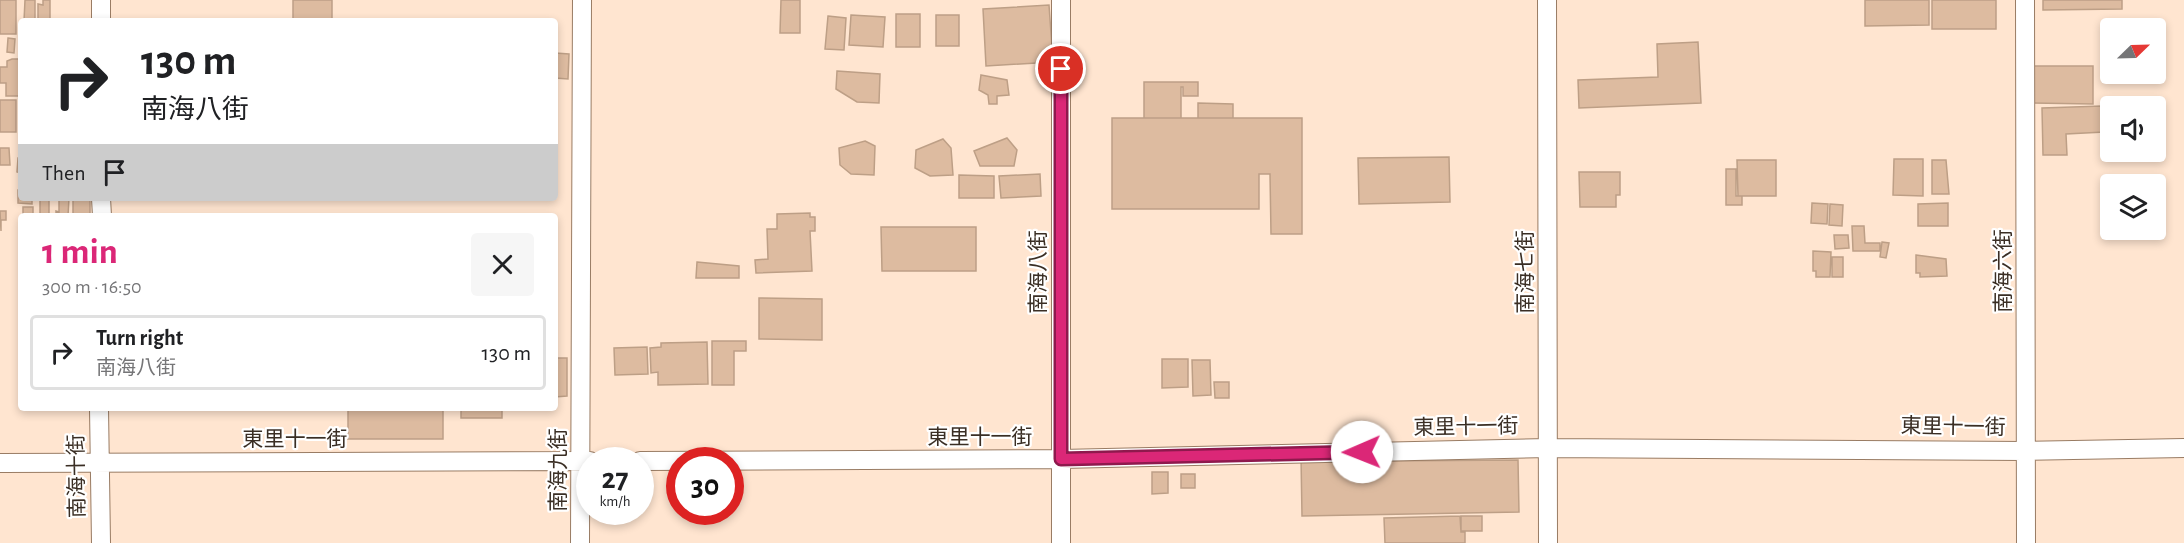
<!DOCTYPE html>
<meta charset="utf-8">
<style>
body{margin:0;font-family:"Alegreya Sans","Noto Sans TC",sans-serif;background:#f6f6f6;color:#202124;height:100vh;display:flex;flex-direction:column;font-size:22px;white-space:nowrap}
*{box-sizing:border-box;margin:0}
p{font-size:20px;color:#757577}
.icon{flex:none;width:33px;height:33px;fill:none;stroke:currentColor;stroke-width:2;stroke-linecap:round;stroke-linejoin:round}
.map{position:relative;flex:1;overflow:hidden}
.drawer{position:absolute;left:18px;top:213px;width:540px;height:198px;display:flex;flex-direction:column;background:#fff;border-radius:6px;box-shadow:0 3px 9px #0003}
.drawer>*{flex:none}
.guide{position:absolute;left:18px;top:18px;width:540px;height:183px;border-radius:6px;box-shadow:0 3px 9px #0003;background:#fff;color:#202124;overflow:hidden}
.needle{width:39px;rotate:67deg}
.fabs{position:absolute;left:2100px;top:18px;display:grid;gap:12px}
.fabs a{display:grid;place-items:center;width:66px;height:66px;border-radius:6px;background:#fff;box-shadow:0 3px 9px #0003;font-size:30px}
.speed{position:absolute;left:576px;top:447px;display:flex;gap:12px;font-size:30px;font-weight:700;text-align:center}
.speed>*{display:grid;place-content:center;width:78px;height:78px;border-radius:50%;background:#fff;box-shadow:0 3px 9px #0003;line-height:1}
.speed small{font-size:15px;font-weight:400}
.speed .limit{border:9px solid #d22;background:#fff;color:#111}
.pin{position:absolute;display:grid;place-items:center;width:51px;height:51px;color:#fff;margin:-26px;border:3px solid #fff;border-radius:50%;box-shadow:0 2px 6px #0007}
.me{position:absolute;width:66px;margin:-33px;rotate:269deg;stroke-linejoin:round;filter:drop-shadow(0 0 4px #0008)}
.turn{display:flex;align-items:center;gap:21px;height:126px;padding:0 24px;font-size:27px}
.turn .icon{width:78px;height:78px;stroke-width:2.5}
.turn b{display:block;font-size:42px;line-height:51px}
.then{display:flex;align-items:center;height:57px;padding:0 24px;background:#0003;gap:12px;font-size:22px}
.round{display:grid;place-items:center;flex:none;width:63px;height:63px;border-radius:6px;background:#f6f6f6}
.head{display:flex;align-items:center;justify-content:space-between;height:102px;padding:0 24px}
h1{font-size:36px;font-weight:700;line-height:45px;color:#db2777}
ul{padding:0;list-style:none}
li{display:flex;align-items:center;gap:18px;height:75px;margin:0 12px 9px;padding:0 12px;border:3px solid #e0e0e0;border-radius:6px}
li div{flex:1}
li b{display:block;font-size:22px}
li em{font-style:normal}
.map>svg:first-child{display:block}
.building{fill:#ddbba0;stroke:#bd9f86;stroke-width:1.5}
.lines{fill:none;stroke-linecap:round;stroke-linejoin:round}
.minor-casing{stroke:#997c64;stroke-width:20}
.minor{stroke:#fff;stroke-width:18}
.route-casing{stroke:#8e194d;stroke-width:15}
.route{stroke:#db2777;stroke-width:10}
.labels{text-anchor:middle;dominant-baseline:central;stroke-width:4.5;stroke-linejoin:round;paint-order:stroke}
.street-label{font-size:21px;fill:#3a2e24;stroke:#fff}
</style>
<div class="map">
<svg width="2184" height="543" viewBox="0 0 2184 543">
<rect width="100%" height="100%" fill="#ffe5d0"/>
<path class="building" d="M 0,0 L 16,0 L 16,34 L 0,34 Z
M 25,0 L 35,0 L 35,21 L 24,21 Z
M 43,0 L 50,0 L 50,21 L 38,21 L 38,4 L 43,5 Z
M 293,0 L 332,0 L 332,21 L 293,21 Z
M 781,0 L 800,0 L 800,33 L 780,33 Z
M 1865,0 L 1929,0 L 1929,25 L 1865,26 Z
M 1932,0 L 1996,0 L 1996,29 L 1932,29 Z
M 2043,0 L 2122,0 L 2122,9 L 2043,10 Z
M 1049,5 L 1053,62 L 986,66 L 983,9 Z
M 896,14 L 920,14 L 920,47 L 896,47 Z
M 851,15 L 885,17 L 883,47 L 849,45 Z
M 936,15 L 959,15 L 959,46 L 936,46 Z
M 828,16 L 846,18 L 844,50 L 825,49 Z
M 8,38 L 15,39 L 14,53 L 7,52 Z
M 1698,42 L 1701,103 L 1579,108 L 1578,80 L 1658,77 L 1657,44 Z
M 555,53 L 569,54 L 568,79 L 555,78 Z
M 12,59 L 21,59 L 21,96 L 6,96 L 6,83 L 0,83 L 0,67 L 7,67 L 7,61 Z
M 2031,66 L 2093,66 L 2093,104 L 2031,103 Z
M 837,71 L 880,74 L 879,103 L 857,102 L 836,89 Z
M 981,75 L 1007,80 L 1009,95 L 997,96 L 997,104 L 989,104 L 988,95 L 979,90 Z
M 1144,82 L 1198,82 L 1198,96 L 1183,96 L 1183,87 L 1181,87 L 1181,118 L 1144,118 Z
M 0,100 L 16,100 L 16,132 L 0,132 Z
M 1198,103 L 1233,104 L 1233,118 L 1198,118 Z
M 2102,106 L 2104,132 L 2066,134 L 2067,155 L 2043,155 L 2042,108 Z
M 1112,118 L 1302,118 L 1302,234 L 1271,234 L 1270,174 L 1259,174 L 1259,209 L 1112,209 Z
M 1007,138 L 1017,150 L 1014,166 L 980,166 L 974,151 Z
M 943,139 L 951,148 L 953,175 L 930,176 L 915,168 L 916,150 Z
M 865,141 L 875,146 L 874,175 L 851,174 L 840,165 L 839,148 Z
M 0,148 L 9,148 L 10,165 L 0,165 Z
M 1449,157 L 1450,202 L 1359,204 L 1358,158 Z
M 18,158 L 21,158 L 21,173 L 17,172 Z
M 1894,159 L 1923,159 L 1923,196 L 1893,195 Z
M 1737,160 L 1776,160 L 1776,196 L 1738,196 Z
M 1932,160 L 1946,160 L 1949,194 L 1932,194 Z
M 1726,169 L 1736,169 L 1736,196 L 1742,196 L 1742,205 L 1726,205 Z
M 1579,172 L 1620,172 L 1620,195 L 1616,195 L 1616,207 L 1580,207 Z
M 1040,174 L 1041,196 L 1001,198 L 999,176 Z
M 959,175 L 994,176 L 994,198 L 959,198 Z
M 18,190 L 21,190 L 21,198 L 32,198 L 32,204 L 18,203 Z
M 40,198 L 49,198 L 49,216 L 40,216 Z
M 59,198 L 69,198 L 68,216 L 56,216 L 56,211 L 59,212 Z
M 73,198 L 90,198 L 90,216 L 73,216 Z
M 1812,203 L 1828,204 L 1827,224 L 1811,223 Z
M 1948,203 L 1948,226 L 1918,226 L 1918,204 Z
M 1830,204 L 1843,205 L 1842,226 L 1829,225 Z
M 23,207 L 33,207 L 33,216 L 23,216 Z
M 0,211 L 6,211 L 6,220 L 1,220 L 1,231 Z
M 810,213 L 810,217 L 815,217 L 815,231 L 810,231 L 812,271 L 756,273 L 755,260 L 768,259 L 767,229 L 777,229 L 777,214 Z
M 1852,226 L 1864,226 L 1865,243 L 1880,243 L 1880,251 L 1853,251 Z
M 881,227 L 976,227 L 976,271 L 882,271 Z
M 1834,235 L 1848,235 L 1849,248 L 1835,249 Z
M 1882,242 L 1889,243 L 1886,258 L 1880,257 Z
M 1813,251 L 1831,252 L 1830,277 L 1816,277 L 1816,271 L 1813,271 Z
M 1916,255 L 1946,259 L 1947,276 L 1920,277 L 1920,273 L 1916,273 Z
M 1832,257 L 1843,257 L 1843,277 L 1832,277 Z
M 697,262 L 739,266 L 739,278 L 696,278 Z
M 759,298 L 822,299 L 822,340 L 759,339 Z
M 712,341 L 746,341 L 746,351 L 734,351 L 734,385 L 712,385 Z
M 707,342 L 708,384 L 658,385 L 658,372 L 651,373 L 650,348 L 661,347 L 661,343 Z
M 647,347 L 648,374 L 615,375 L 614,348 Z
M 555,358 L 567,358 L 567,396 L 555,397 Z
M 1162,359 L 1188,359 L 1188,387 L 1162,388 Z
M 1192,360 L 1210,360 L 1211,395 L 1193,396 Z
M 1214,382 L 1229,382 L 1229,398 L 1215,398 Z
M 348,408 L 443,408 L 443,439 L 348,439 Z
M 461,408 L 502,408 L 502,418 L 461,418 Z
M 1385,456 L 1385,461 L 1518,460 L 1519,512 L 1302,516 L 1301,457 Z
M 1152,472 L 1168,472 L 1168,493 L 1152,494 Z
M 1181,474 L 1195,474 L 1195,488 L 1181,488 Z
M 1460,516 L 1461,532 L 1465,532 L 1465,543 L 1385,543 L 1384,518 Z
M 1461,516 L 1482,516 L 1482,531 L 1461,531 Z"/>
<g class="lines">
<defs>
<path id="minor" d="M 101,0 L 101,21
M 1061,0 L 1061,543
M 1547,0 L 1548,543
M 2025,0 L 2026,543
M 101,198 L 102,216
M 99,408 L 101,543
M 640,461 L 1061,459 L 1548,448 L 2025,451 L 2184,448
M 0,463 L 590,461
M 580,543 L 582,0"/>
</defs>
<use href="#minor" class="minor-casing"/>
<use href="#minor" class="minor"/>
</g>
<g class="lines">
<defs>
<path id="route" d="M 1061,69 L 1061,459 L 1362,452"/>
</defs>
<use href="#route" class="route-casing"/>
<use href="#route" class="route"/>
</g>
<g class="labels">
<g class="street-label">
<text transform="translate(2003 271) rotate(-90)">南海六街</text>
<text transform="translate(1038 272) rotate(-90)">南海八街</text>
<text transform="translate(1525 272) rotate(-90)">南海七街</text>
<text transform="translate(1466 427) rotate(-1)">東里十一街</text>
<text transform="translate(1953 427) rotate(1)">東里十一街</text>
<text x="980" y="437">東里十一街</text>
<text x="295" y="439">東里十一街</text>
<text transform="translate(558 470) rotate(-90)">南海九街</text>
<text transform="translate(77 476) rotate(-91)">南海十街</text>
</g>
</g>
</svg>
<div class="fabs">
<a><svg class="needle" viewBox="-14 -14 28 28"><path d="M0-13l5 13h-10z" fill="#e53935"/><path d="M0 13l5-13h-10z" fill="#757577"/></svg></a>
<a><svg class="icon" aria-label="sound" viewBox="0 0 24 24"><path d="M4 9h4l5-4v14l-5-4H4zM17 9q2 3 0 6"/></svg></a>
<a><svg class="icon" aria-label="layers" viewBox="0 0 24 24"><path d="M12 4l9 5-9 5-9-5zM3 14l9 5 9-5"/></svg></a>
</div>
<div class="speed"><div>27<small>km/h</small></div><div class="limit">30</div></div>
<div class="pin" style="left:1061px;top:69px;background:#d93025"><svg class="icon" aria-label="arrive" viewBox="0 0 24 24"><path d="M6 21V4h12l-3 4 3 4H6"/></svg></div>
<svg class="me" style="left:1362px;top:452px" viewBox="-20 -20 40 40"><circle r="19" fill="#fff"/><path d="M0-13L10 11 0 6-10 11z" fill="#db2777"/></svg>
<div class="guide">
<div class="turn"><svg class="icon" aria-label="right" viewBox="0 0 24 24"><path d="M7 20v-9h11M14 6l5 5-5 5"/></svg><div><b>130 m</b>南海八街</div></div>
<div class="then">Then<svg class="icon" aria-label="arrive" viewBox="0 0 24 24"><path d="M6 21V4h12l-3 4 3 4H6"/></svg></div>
</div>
<section class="drawer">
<div class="head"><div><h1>1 min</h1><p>300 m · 16:50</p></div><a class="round"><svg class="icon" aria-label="close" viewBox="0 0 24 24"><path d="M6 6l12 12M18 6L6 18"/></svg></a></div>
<ul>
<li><svg class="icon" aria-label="right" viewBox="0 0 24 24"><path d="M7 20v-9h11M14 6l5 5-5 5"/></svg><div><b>Turn right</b><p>南海八街</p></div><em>130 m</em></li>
</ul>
</section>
</div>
